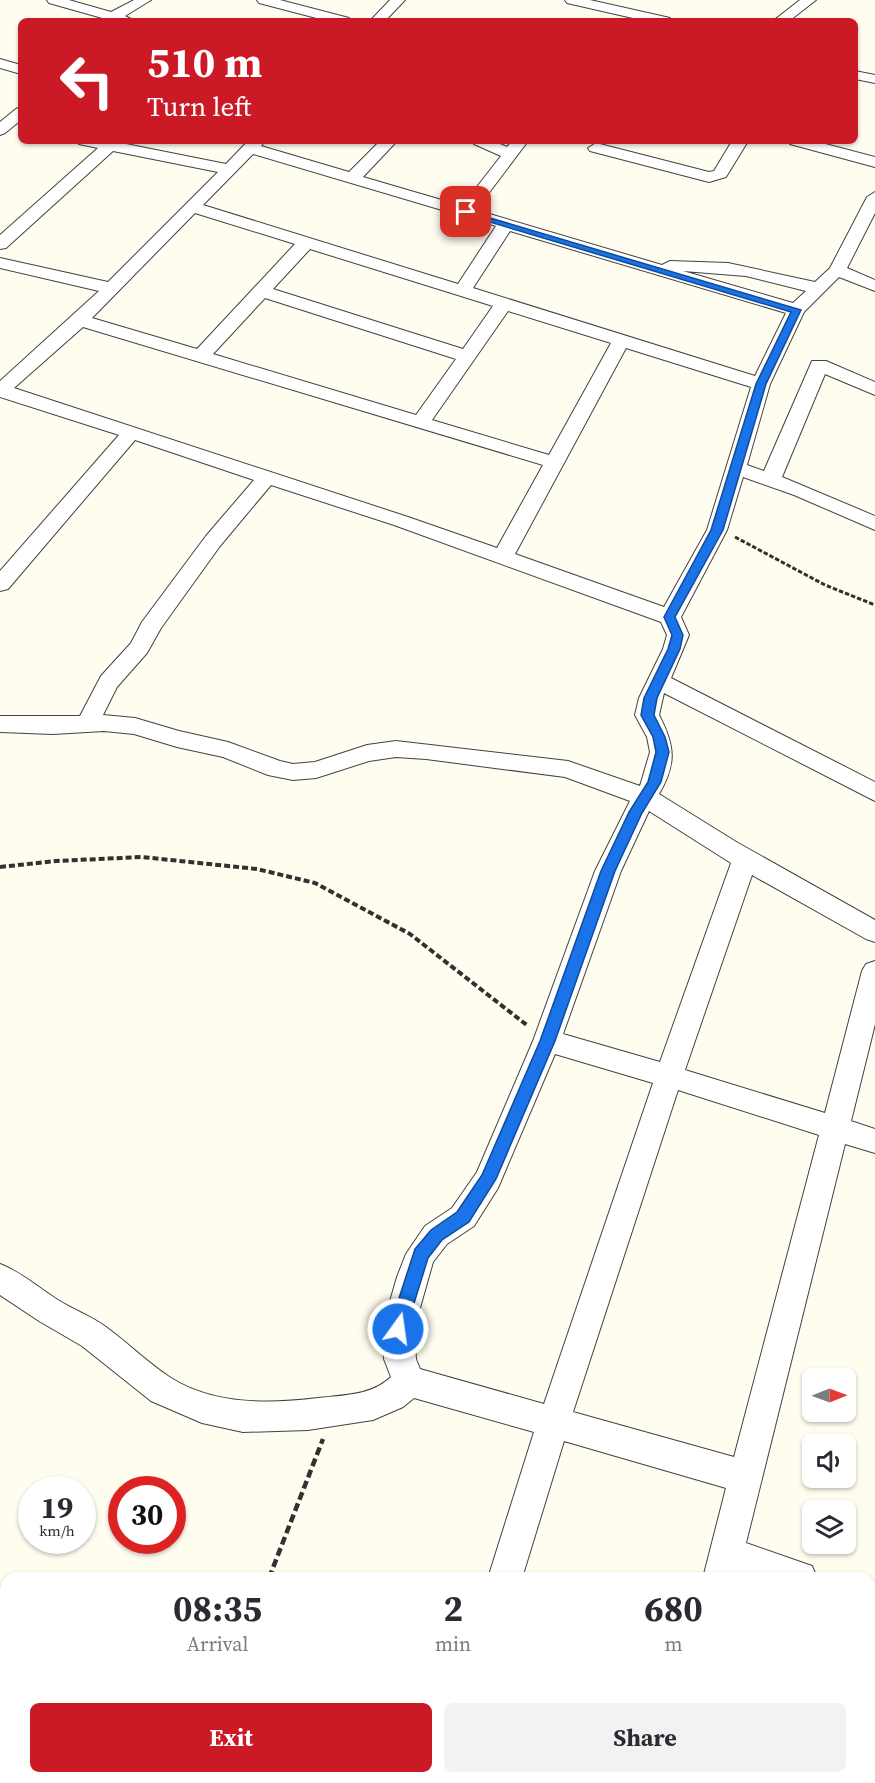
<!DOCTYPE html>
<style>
body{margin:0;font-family:"Source Serif 4",serif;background:#f2f2f3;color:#2b2b33;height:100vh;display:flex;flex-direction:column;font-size:22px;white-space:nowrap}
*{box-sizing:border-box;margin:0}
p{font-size:20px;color:#7c7c81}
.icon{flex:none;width:33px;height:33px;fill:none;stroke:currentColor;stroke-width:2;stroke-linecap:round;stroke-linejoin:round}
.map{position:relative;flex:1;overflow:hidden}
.details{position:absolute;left:0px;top:1572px;width:876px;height:212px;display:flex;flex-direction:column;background:#fff;border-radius:18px 18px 0 0;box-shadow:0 2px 4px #0004}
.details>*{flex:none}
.hud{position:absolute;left:18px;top:18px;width:840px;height:126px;border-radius:9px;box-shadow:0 2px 4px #0004;background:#cb1a26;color:#fff;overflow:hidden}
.needle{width:39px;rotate:89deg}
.buttons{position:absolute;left:802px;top:1368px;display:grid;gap:12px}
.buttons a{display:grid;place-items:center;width:54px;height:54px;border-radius:9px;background:#fff;box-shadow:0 2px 4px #0004;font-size:30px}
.speed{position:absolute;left:18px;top:1476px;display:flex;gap:12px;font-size:30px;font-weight:700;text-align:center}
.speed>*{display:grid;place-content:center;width:78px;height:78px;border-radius:50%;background:#fff;box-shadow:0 2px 4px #0004;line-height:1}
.speed small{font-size:15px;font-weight:400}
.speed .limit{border:9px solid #d22;background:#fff;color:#111}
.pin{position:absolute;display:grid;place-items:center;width:51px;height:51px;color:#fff;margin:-26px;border-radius:12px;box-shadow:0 3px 9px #0006}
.me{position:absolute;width:66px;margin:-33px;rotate:14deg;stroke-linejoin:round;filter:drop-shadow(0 0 4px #0008)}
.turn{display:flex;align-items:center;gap:21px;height:126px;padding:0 30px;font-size:27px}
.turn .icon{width:78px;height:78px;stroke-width:2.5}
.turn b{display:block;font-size:42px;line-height:51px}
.eta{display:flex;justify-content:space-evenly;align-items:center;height:102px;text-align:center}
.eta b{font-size:36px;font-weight:700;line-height:42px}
.primary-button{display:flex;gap:12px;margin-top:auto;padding:12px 30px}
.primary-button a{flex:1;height:69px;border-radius:9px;background:#cb1a26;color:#fff;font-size:24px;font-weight:700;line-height:69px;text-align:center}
.primary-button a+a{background:#f2f2f3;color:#2b2b33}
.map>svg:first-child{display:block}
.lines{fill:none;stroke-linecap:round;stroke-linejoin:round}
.minor-casing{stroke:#424242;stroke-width:2}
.path-far2{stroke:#313131;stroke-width:3;stroke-dasharray:4.5 2;stroke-linecap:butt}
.path-far1{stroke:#313131;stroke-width:4;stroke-dasharray:6 3;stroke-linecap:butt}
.path{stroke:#313131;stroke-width:4.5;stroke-dasharray:8 4;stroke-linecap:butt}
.minor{fill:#fff;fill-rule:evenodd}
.route{fill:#1a73e8;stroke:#114b97;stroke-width:1.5}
</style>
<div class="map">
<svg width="875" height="1783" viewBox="0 0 875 1783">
<rect width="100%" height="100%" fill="#fffcf0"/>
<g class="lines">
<defs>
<path id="minor" d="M 47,0 L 69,0 L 111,12 L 134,0 L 151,0 L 125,16 L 135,21 L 113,21 L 49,3 Z
M 257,0 L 280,0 L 349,18 L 351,21 L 328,21 L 259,3 Z
M 390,0 L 405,0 L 385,21 L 370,21 Z
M 565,0 L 590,0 L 670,18 L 672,21 L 646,21 L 567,3 Z
M 800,0 L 816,0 L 789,21 L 773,21 Z
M 0,59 L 21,65 L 21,74 L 0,68 Z
M 855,71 L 875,75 L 875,83 L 855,79 Z
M 21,107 L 21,120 L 5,133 L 0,135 L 0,122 L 16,109 Z
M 77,141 L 123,141 L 121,143 L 226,164 L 248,141 L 265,141 L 261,146 L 349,172 L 380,141 L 397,141 L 363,177 L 462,206 L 501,156 L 474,144 L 472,141 L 493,141 L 507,147 L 512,141 L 528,141 L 476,210 L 662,265 L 670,261 L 728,263 L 815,282 L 830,268 L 867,197 L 875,192 L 875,213 L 847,268 L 875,280 L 875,291 L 839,277 L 804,312 L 770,384 L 747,465 L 764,471 L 812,361 L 826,361 L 875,382 L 875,395 L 825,374 L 782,477 L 875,516 L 875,530 L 794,495 L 743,477 L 727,530 L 681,617 L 689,635 L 671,678 L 875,782 L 875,801 L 664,693 L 659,715 C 675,746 677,763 659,794 L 738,843 L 875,920 L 875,942 L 866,939 L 752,875 L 685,1070 L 825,1113 L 862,971 L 866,964 L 875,961 L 875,1024 L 851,1121 L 875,1129 L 875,1153 L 845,1144 L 746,1543 L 812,1566 L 817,1578 L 749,1578 L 738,1574 L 737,1578 L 703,1578 L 726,1488 L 564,1441 L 522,1578 L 488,1578 L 534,1432 L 414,1398 L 403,1407 L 373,1420 L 308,1430 L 243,1432 L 202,1423 L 151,1401 L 82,1346 L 39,1321 L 0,1295 L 0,1264 C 21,1272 39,1288 58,1300 C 74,1310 91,1316 106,1327 C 128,1343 148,1363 171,1378 C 214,1405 269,1404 318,1398 C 343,1395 371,1396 391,1377 L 384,1359 L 382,1329 L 397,1277 L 406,1254 L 425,1226 L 452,1208 L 477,1172 L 533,1041 L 595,871 L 630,801 L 565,777 L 426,759 L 396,757 L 369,761 L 316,778 L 293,780 L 268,775 L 223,757 L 177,747 L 134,734 L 104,731 L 53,734 L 0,732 L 0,716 L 80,716 L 101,676 L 131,643 L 142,622 L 206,536 L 254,480 L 135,440 L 8,589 L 0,591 L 0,571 L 119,435 L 0,397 L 0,381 L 99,291 L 0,268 L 0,258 L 108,282 L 218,172 L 113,151 L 6,248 L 0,249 L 0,235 L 98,148 L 79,144 ZM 253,154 L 496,226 L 458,284 L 203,205 ZM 195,213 L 295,244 L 197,349 L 92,318 ZM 510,231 L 786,313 L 755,376 L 473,288 ZM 310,249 L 493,306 L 463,349 L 273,289 ZM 683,271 L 746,276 L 806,291 L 793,303 ZM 265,298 L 456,359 L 416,415 L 213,354 ZM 508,311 L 611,343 L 549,455 L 432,420 ZM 83,327 L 543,465 L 497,548 L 408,517 L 14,388 ZM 626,348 L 751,387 L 707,530 L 664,607 L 515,554 ZM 271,485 L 394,525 L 661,622 L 667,635 L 663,649 L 639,698 L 635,715 L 647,737 L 650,752 L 640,786 L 568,761 L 396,741 L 367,745 L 315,762 L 293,764 L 280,761 L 228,742 L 179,731 L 135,718 L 103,715 L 117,687 L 147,653 L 161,628 L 220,546 ZM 649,811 L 731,863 L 660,1062 L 563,1034 L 621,871 ZM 555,1054 L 653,1083 L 544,1404 L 420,1369 L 416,1359 L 414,1329 L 433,1262 L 447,1244 L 474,1226 L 498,1188 ZM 678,1090 L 819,1135 L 734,1457 L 573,1412 Z
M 732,141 L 748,141 L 726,177 L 709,182 L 590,151 L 588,148 L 596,143 L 709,172 L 714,171 Z
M 788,141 L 814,141 L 875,157 L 875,167 L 790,144 Z
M 870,1584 L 875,1586 L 875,1620 L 870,1618 Z
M 415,1778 L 453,1778 L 451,1783 L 413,1783 Z
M 660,1778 L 698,1778 L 697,1783 L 659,1783 Z"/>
</defs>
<use href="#minor" class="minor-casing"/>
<path class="path-far2" d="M 735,537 L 825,585 L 875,605"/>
<path class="path-far1" d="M 0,867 L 56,861 L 142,857 L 257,869 L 315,883 L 410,934 L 528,1026"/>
<path class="path" d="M 269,1578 L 323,1439
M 183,1783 L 185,1778"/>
<use href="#minor" class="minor"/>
</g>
<path class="route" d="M 463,210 L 801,310 L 766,384 L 723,530 L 675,617 L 683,635 L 680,649 L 657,698 L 654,715 L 665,737 L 669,752 L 661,782 L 642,813 L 615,871 L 555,1041 L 496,1179 L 469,1222 L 442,1240 L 428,1258 L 406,1329 L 404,1334 L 398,1337 L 392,1334 L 389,1329 L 415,1249 L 431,1230 L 457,1212 L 482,1175 L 540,1041 L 601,871 L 629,812 L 648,782 L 656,752 L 653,737 L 641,715 L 644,698 L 668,649 L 672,635 L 664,617 L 711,530 L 756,384 L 791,312 L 463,214 Z"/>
</svg>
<div class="buttons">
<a><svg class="needle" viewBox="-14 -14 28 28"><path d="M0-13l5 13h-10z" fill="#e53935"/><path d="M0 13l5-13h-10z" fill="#7c7c81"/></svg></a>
<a><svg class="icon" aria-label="sound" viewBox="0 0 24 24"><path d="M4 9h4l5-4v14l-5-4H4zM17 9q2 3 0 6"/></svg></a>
<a><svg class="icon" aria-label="layers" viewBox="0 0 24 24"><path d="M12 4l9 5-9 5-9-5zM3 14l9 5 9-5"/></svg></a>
</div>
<div class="speed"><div>19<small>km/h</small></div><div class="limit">30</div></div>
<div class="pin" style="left:466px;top:212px;background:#d93025"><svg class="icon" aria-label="arrive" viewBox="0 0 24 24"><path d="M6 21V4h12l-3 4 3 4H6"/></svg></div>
<svg class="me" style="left:398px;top:1329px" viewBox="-20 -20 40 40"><circle r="17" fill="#1a73e8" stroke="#fff" stroke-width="3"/><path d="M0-11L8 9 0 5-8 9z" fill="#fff"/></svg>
<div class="hud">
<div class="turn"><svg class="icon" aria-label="left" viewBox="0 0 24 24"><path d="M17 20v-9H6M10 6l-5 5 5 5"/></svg><div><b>510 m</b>Turn left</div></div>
</div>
<section class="details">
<div class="eta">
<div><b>08:35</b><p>Arrival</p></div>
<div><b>2</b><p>min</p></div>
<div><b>680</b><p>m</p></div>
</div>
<div class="primary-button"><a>Exit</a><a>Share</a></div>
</section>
</div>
